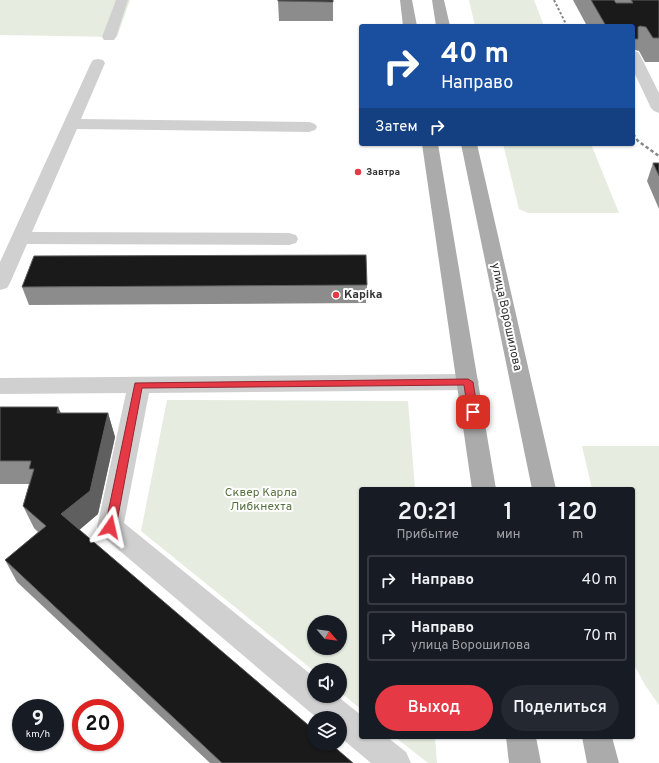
<!DOCTYPE html>
<html lang="ru">
<meta charset="utf-8">
<style>
body{margin:0;font-family:Overpass,sans-serif;background:#242831;color:#f1f3f6;height:100vh;display:flex;flex-direction:column;font-size:15px;white-space:nowrap}
*{box-sizing:border-box;margin:0}
p{font-size:13px;color:#9ea1a6}
.icon{flex:none;width:22px;height:22px;fill:none;stroke:currentColor;stroke-width:2;stroke-linecap:round;stroke-linejoin:round}
.map{position:relative;flex:1;overflow:hidden}
.sheet{position:absolute;left:359px;top:487px;width:276px;height:252px;display:flex;flex-direction:column;background:#171b24;border-radius:4px;box-shadow:0 1px 3px #0004}
.sheet>*{flex:none}
.top-card{position:absolute;left:359px;top:24px;width:276px;height:122px;border-radius:4px;box-shadow:0 1px 3px #0004;background:#1a4fa0;color:#fff;overflow:hidden}
.needle{width:26px;rotate:118deg}
.fabs{position:absolute;left:307px;top:615px;display:grid;gap:8px}
.fabs a{display:grid;place-items:center;width:40px;height:40px;border-radius:50%;background:#171b24;box-shadow:0 1px 3px #0004;font-size:20px}
.speed{position:absolute;left:12px;top:699px;display:flex;gap:8px;font-size:20px;font-weight:700;text-align:center}
.speed>*{display:grid;place-content:center;width:52px;height:52px;border-radius:50%;background:#171b24;box-shadow:0 1px 3px #0004;line-height:1}
.speed small{font-size:10px;font-weight:400}
.speed .limit{border:6px solid #d22;background:#fff;color:#111}
.pin{position:absolute;display:grid;place-items:center;width:34px;height:34px;color:#fff;margin:-17px;border-radius:8px;box-shadow:0 2px 6px #0006}
.me{position:absolute;width:44px;margin:-22px;rotate:11deg;stroke-linejoin:round;filter:drop-shadow(0 0 3px #0008)}
.turn{display:flex;align-items:center;gap:14px;height:84px;padding:0 16px;font-size:18px}
.turn .icon{width:52px;height:52px;stroke-width:2.5}
.turn b{display:block;font-size:28px;line-height:34px}
.then{display:flex;align-items:center;height:38px;padding:0 16px;background:#0003;gap:8px;font-size:15px}
.eta{display:flex;justify-content:space-evenly;align-items:center;height:68px;text-align:center}
.eta b{font-size:24px;font-weight:600;line-height:28px}
.action{display:flex;gap:8px;margin-top:auto;padding:8px 16px}
.action a{flex:1;height:46px;border-radius:24px;background:#e63946;color:#fff;font-size:16px;font-weight:600;line-height:46px;text-align:center}
.action a+a{background:#242831;color:#f1f3f6}
ul{padding:0;list-style:none}
li{display:flex;align-items:center;gap:12px;height:50px;margin:0 8px 6px;padding:0 8px;border:2px solid #363941;border-radius:4px}
li div{flex:1}
li b{display:block;font-size:15px}
li em{font-style:normal}
.map>svg:first-child{display:block}
.green{fill:#e6ecdf;fill-rule:evenodd}
.lines{fill:none;stroke-linecap:round;stroke-linejoin:round}
.minor{fill:#d0d0d0;fill-rule:evenodd}
.major{fill:#ababab;fill-rule:evenodd}
.rail-far1{stroke:#888;stroke-width:2;stroke-dasharray:2.5 2;stroke-linecap:butt}
.rail{stroke:#888;stroke-width:2.5;stroke-dasharray:3.5 2.5;stroke-linecap:butt}
.wall{fill:#8c8c8c}
.shaded-wall{fill:#5f5f5f}
.building{fill:#1a1a1a;stroke:#5f5f5f}
.route{fill:#e63946;stroke:#96252e}
.poi-dot{fill:#e63946;stroke:#fff;stroke-width:1.5}
.labels{text-anchor:middle;dominant-baseline:central;stroke-width:4;stroke-linejoin:round;paint-order:stroke}
.far-poi-label{font-size:10px;font-weight:bold;fill:#333;stroke:#fff;text-anchor:start}
.poi-label{font-size:12px;font-weight:bold;fill:#333;stroke:#fff;text-anchor:start}
.street-label{font-size:12px;fill:#333;stroke:#fff}
.park-label{font-size:12px;fill:#56703f;stroke:#fff}
</style>
<div class="map">
<svg width="659" height="763" viewBox="0 0 659 763">
<rect width="100%" height="100%" fill="#fff"/>
<path class="green" d="M 0,0 L 130,0 L 117,37 L 0,35 Z
M 469,0 L 534,0 L 544,26 L 475,26 Z
M 503,144 L 591,144 L 619,213 L 528,213 L 519,209 Z
M 167,400 L 408,401 L 415,489 L 361,489 L 361,709 L 340,692 L 340,670 L 314,671 L 141,531 ZM 314,622 L 340,622 L 340,648 L 314,648 Z
M 582,446 L 659,446 L 659,705 L 645,685 L 633,663 L 633,489 L 592,489 Z
M 395,737 L 435,737 L 437,763 L 428,763 Z"/>
<g class="lines">
<path class="minor" d="M 116,0 L 128,0 L 116,37 L 114,40 L 104,40 L 102,37 Z
M 633,51 L 638,52 L 640,55 L 659,93 L 659,113 L 654,111 L 651,108 L 633,70 Z
M 98,59 L 103,60 L 105,63 L 81,119 L 309,122 L 315,124 L 317,127 L 315,130 L 309,132 L 77,129 L 32,232 L 289,233 L 296,235 L 298,239 L 296,243 L 289,245 L 27,244 L 10,283 L 7,288 L 0,290 L 0,262 L 91,63 L 93,60 Z
M 468,374 L 476,376 L 479,382 L 476,388 L 468,390 L 149,393 L 124,523 L 314,677 L 314,696 L 337,696 L 361,715 L 361,737 L 387,737 L 406,752 L 411,763 L 371,763 L 340,737 L 340,718 L 317,718 L 101,535 L 97,527 L 126,393 L 0,394 L 0,378 Z"/>
<path class="major" d="M 400,0 L 412,0 L 417,26 L 403,26 Z
M 432,0 L 444,0 L 450,26 L 436,26 Z
M 422,144 L 438,144 L 496,489 L 472,489 Z
M 461,144 L 477,144 L 556,489 L 532,489 Z
M 506,737 L 536,737 L 541,763 L 509,763 Z
M 582,737 L 612,737 L 619,763 L 587,763 Z"/>
<path class="rail-far1" d="M 554,0 L 567,26"/>
<path class="rail" d="M 633,134 L 638,141 L 659,156"/>
</g>
<path class="wall" d="M 333,0 L 333,21 L 279,21 L 278,1 Z
M 573,0 L 659,0 L 659,62 L 645,62 L 639,51 L 635,50 L 633,58 L 633,26 L 587,26 Z
M 653,163 L 659,163 L 659,209 L 647,181 Z
M 367,285 L 366,303 L 29,305 L 22,287 Z
M 0,407 L 58,407 L 61,413 L 108,413 L 115,437 L 98,514 L 79,530 L 353,763 L 210,763 L 17,582 L 5,560 L 38,532 L 34,528 L 23,506 L 29,484 L 0,484 Z"/>
<path class="shaded-wall" d="M 58,407 L 67,431 L 57,413 Z
M 108,413 L 115,437 L 98,514 L 71,537 L 61,514 Z"/>
<path class="building" d="M 278,0 L 333,0 L 333,2 L 278,1 Z
M 591,0 L 614,0 L 616,3 L 633,3 L 631,0 L 659,0 L 659,38 L 653,38 L 646,27 L 640,26 L 638,27 L 638,39 L 633,39 L 633,26 L 606,26 Z
M 653,163 L 659,163 L 659,176 Z
M 366,255 L 367,285 L 22,287 L 34,256 Z
M 0,407 L 58,407 L 57,413 L 108,413 L 90,491 L 61,514 L 314,730 L 314,744 L 331,744 L 353,763 L 222,763 L 5,560 L 46,526 L 23,506 L 34,469 L 29,469 L 31,461 L 0,461 Z"/>
<path class="route" d="M 468,379 L 473,382 L 478,412 L 473,416 L 468,412 L 464,385 L 142,388 L 116,527 L 114,530 L 107,530 L 105,527 L 135,383 Z"/>
<g class="poi-dot">
<circle cx="358" cy="172" r="4"/>
<circle cx="336" cy="295" r="4"/>
</g>
<g class="labels">
<g class="far-poi-label">
<text x="366" y="172">Завтра</text>
</g>
<g class="poi-label">
<text x="344" y="295">Kapika</text>
</g>
<g class="street-label">
<text transform="translate(506 317) rotate(78)">улица Ворошилова</text>
</g>
<g class="park-label">
<text x="261" y="493">Сквер Карла<tspan x="261" dy="14">Либкнехта</tspan></text>
</g>
</g>
</svg>
<div class="fabs">
<a><svg class="needle" viewBox="-14 -14 28 28"><path d="M0-13l5 13h-10z" fill="#e53935"/><path d="M0 13l5-13h-10z" fill="#9ea1a6"/></svg></a>
<a><svg class="icon" aria-label="sound" viewBox="0 0 24 24"><path d="M4 9h4l5-4v14l-5-4H4zM17 9q2 3 0 6"/></svg></a>
<a><svg class="icon" aria-label="layers" viewBox="0 0 24 24"><path d="M12 4l9 5-9 5-9-5zM3 14l9 5 9-5"/></svg></a>
</div>
<div class="speed"><div>9<small>km/h</small></div><div class="limit">20</div></div>
<div class="pin" style="left:473px;top:412px;background:#d93025"><svg class="icon" aria-label="arrive" viewBox="0 0 24 24"><path d="M6 21V4h12l-3 4 3 4H6"/></svg></div>
<svg class="me" style="left:110px;top:527px" viewBox="-20 -20 40 40"><path d="M0-17L14 15 0 8-14 15z" fill="#e63946" stroke="#fff" stroke-width="4"/></svg>
<div class="top-card">
<div class="turn"><svg class="icon" aria-label="right" viewBox="0 0 24 24"><path d="M7 20v-9h11M14 6l5 5-5 5"/></svg><div><b>40 m</b>Направо</div></div>
<div class="then">Затем<svg class="icon" aria-label="right" viewBox="0 0 24 24"><path d="M7 20v-9h11M14 6l5 5-5 5"/></svg></div>
</div>
<section class="sheet">
<div class="eta">
<div><b>20:21</b><p>Прибытие</p></div>
<div><b>1</b><p>мин</p></div>
<div><b>120</b><p>m</p></div>
</div>
<ul>
<li><svg class="icon" aria-label="right" viewBox="0 0 24 24"><path d="M7 20v-9h11M14 6l5 5-5 5"/></svg><div><b>Направо</b></div><em>40 m</em></li>
<li><svg class="icon" aria-label="right" viewBox="0 0 24 24"><path d="M7 20v-9h11M14 6l5 5-5 5"/></svg><div><b>Направо</b><p>улица Ворошилова</p></div><em>70 m</em></li>
</ul>
<div class="action"><a>Выход</a><a>Поделиться</a></div>
</section>
</div>
